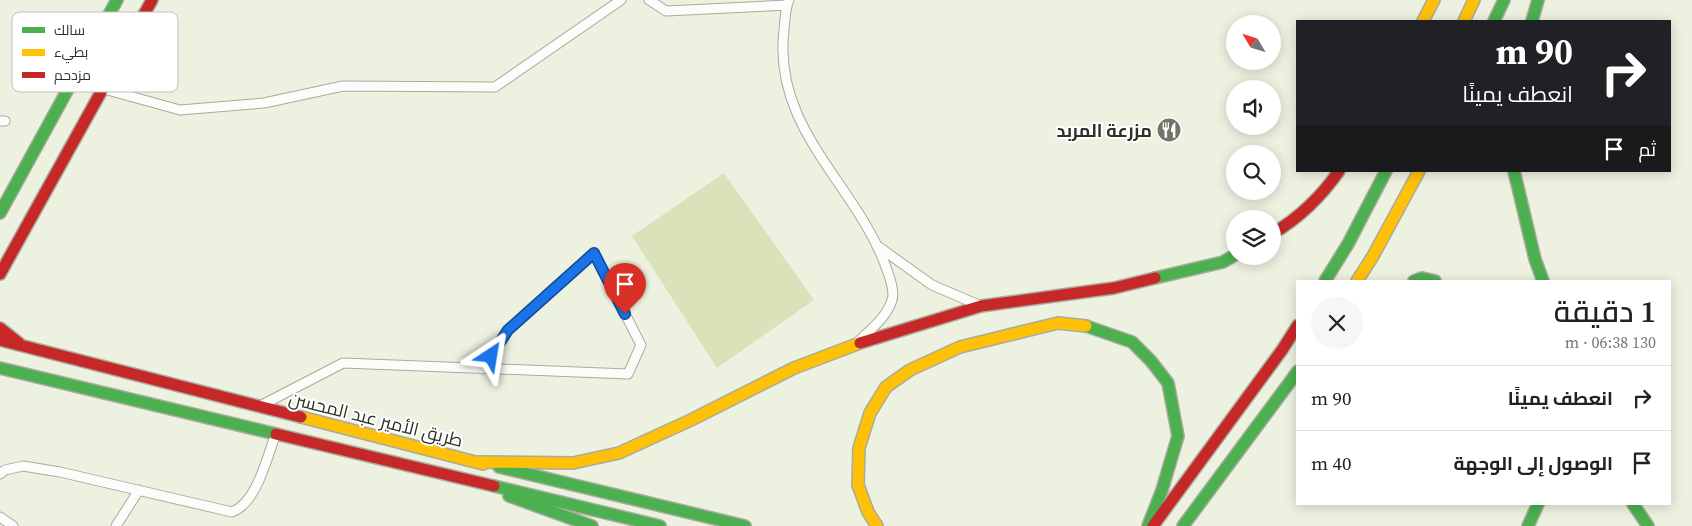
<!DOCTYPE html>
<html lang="ar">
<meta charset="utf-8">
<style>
body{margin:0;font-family:"Source Serif 4",Cairo,serif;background:#f6f6f6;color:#222;direction:rtl;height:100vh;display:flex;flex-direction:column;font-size:19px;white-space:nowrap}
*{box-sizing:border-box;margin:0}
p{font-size:16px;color:#767676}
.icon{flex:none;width:28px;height:28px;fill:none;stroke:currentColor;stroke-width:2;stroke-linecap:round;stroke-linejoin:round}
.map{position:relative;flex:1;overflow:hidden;direction:ltr}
.drawer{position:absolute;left:1296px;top:280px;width:375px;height:225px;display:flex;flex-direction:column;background:#fff;border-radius:0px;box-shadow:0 2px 12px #0003;direction:rtl}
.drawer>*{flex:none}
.top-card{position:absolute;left:1296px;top:20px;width:375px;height:152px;border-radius:0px;box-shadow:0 2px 12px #0003;direction:rtl;background:#202124;color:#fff;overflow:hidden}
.needle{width:32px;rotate:308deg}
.controls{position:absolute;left:1226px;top:15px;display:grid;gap:10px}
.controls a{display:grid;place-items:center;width:55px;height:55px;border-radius:50%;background:#fff;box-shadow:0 2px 12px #0003;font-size:25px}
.pin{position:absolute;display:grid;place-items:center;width:42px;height:42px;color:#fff;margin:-51px -21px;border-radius:50% 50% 50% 0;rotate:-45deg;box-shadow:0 0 5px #0007}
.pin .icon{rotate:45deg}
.me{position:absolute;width:55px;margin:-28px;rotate:33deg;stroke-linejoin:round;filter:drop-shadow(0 0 4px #0008)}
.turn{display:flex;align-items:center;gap:18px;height:105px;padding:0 15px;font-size:22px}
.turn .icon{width:65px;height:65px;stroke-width:2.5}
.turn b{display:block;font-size:35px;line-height:42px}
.then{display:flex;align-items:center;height:48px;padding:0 15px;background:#0003;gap:10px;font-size:19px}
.round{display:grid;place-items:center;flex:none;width:52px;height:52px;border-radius:26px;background:#f6f6f6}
.summary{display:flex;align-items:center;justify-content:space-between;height:85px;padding:0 15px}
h1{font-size:30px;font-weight:600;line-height:38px}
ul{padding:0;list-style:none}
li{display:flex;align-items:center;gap:15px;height:65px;padding:0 15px;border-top:1px solid #e0e0e0}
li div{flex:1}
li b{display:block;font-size:19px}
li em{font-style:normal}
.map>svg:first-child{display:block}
.green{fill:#dae2ba}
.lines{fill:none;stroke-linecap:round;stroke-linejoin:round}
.street-casing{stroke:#a8ab9d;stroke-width:11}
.fast-casing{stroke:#a8ab9d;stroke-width:14}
.slow-casing{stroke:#a8ab9d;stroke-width:14}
.jam-casing{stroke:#a8ab9d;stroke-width:14}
.street{stroke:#fcfdfa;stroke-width:9}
.fast{stroke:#4caf50;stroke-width:11}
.slow{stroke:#ffc107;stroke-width:11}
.jam{stroke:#c62828;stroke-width:11}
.route-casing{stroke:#114b97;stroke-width:12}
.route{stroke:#1a73e8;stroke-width:9}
.labels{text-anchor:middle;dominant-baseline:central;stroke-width:4;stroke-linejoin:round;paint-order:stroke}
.poi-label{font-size:18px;font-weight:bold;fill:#2f3126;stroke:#fff;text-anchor:end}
.street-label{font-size:18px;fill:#2f3126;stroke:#fff}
.key{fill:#fff;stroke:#c1c1be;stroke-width:1}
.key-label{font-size:14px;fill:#2f3126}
</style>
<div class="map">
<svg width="1692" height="526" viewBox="0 0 1692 526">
<rect width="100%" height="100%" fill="#edf1e0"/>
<path class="green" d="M 724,173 L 814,300 L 717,368 L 632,236 Z"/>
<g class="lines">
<defs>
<path id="street" d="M 649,0 L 666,11 L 787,5
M 789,0 C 785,9 785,20 784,30 C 772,130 858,185 887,270 C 890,278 895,292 892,300 C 887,317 871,329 859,341
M 104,89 L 180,110 L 264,103 L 343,86 L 495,87 L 621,0
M 0,121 L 5,121
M 879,247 L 932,285 L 981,306
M 258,407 L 343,363 L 628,374 L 641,345 L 594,253 L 508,330 L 482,369
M 0,474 L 5,470 L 23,466 L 60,472 L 232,512 C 257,503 267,457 276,433
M 0,517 L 13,526
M 116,526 L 139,490"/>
<path id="fast" d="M 1494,21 L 1504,0
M 1532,21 L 1538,0
M 1514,171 L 1535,259 L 1543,281
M 0,213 L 117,0
M 1155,278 L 1223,262 L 1235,255
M 1325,281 L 1348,244 L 1386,171
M 1414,281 L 1422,278 L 1435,281
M 1086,326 L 1132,342 L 1151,361 L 1168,383 L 1178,436 L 1162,490 L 1148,526
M 0,368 L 276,434
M 499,467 L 745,526
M 494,486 L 660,526
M 509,496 L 592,526
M 1633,504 L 1648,526
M 1183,526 L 1298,371
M 1528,526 L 1538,504"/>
<path id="slow" d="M 1423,21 L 1434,0
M 1464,21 L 1474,0
M 1357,281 L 1373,256 L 1419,171
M 301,417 L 483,464
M 476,462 L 573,463 L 619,453 L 691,420 L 794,368 L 860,343
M 877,526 L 868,512 L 858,485 L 859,448 L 870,413 L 886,387 L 910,370 L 960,347 L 1058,323 L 1086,326"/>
<path id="jam" d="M 1272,234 C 1299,218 1321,197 1339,171
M 0,274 L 152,0
M 0,328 L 19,343
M 0,340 L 301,417
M 860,343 L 981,306 L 1114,288 L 1155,278
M 276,434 L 494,486
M 1153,526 L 1282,350 L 1298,325"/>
</defs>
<use href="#street" class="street-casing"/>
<use href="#fast" class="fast-casing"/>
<use href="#slow" class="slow-casing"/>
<use href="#jam" class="jam-casing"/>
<use href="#street" class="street"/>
<use href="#fast" class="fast"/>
<use href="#slow" class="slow"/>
<use href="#jam" class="jam"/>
</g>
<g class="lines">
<defs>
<path id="route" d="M 491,356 L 508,330 L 594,253 L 625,314"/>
</defs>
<use href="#route" class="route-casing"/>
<use href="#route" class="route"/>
</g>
<defs>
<symbol id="restaurant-disc" viewBox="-11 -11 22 22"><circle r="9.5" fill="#727467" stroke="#fff"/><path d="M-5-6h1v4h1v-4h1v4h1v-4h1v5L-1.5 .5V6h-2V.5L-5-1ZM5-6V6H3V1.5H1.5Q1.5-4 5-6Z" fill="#fff"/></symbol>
</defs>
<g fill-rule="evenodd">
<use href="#restaurant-disc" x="1155" y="116" width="28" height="28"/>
</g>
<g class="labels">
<g class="poi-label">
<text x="1152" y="130">مزرعة المربد</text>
</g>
<g class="street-label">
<text transform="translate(376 419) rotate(14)">طريق الأمير عبد المحسن</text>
</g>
</g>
<rect x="12" y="12" width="166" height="80" rx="8" class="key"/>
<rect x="22" y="27" width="23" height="6" fill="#4caf50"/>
<rect x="22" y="49" width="23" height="7" fill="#ffc107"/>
<rect x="22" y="72" width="23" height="6" fill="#c62828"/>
<g class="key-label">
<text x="54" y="35">سالك</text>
<text x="54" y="57">بطيء</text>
<text x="54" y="80">مزدحم</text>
</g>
</svg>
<div class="controls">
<a><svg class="needle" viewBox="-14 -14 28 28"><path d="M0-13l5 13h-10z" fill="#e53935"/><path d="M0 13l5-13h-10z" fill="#767676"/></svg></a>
<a><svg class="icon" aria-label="sound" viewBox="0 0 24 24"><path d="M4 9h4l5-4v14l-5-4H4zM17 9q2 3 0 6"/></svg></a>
<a><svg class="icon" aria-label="search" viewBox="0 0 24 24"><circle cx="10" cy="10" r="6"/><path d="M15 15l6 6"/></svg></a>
<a><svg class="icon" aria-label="layers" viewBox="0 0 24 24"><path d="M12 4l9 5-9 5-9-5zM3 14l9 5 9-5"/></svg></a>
</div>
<div class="pin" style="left:625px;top:314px;background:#d93025"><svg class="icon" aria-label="arrive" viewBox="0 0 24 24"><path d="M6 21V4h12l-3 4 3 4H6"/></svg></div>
<svg class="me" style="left:491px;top:356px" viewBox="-20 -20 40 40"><path d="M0-17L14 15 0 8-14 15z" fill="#1a73e8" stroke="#fff" stroke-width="4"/></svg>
<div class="top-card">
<div class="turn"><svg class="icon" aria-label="right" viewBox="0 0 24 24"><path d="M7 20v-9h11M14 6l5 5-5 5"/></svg><div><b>90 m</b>انعطف يمينًا</div></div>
<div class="then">ثم<svg class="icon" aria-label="arrive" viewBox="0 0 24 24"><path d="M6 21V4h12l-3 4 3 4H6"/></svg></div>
</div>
<section class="drawer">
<div class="summary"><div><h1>1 دقيقة</h1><p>130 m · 06:38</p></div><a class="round"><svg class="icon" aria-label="close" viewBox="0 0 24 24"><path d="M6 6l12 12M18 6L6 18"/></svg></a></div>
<ul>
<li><svg class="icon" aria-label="right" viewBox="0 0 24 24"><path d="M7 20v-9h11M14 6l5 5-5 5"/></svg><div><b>انعطف يمينًا</b></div><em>90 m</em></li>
<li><svg class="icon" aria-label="arrive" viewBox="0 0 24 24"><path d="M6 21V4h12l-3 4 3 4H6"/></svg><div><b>الوصول إلى الوجهة</b></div><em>40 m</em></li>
</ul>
</section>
</div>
